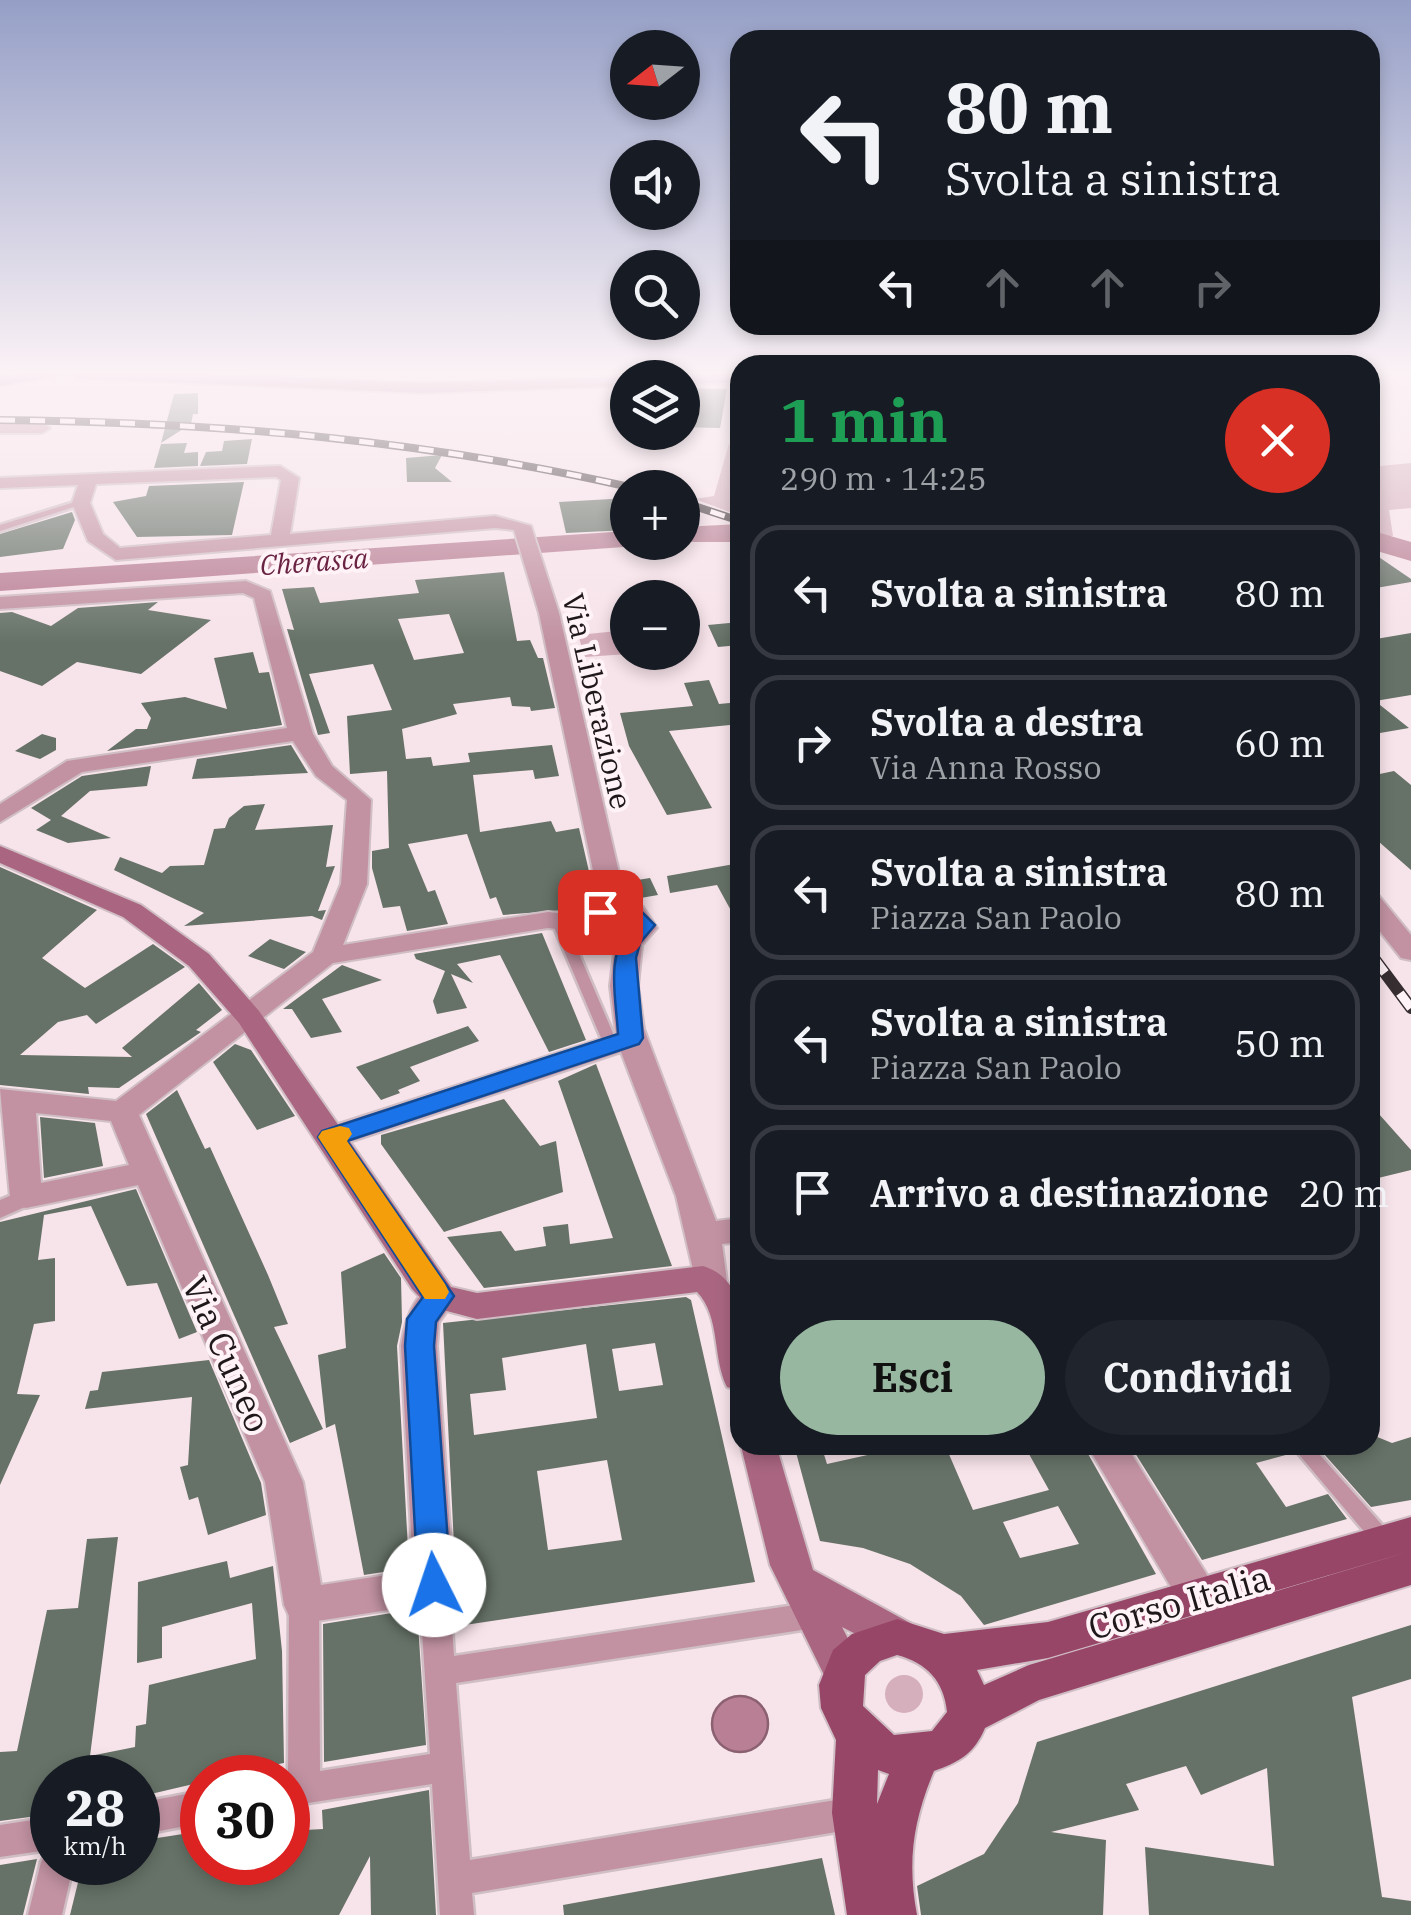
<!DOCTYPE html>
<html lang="it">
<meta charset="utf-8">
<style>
body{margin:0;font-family:"IBM Plex Serif",serif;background:#20242c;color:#f1f3f6;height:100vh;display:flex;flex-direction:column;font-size:38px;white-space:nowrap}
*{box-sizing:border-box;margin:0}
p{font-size:32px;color:#9ea1a6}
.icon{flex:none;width:55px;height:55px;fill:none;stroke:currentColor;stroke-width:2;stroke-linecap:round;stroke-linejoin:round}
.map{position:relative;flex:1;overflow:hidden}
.side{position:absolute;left:730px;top:355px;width:650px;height:1100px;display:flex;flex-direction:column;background:#171b24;border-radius:30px;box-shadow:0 5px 15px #0003}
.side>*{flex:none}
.top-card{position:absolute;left:730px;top:30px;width:650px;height:305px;border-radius:30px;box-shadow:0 5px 15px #0003;background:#171b24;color:#f1f3f6;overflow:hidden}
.needle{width:65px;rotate:253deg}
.fabs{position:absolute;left:610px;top:30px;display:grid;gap:20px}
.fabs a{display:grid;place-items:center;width:90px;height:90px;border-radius:50%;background:#171b24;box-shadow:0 5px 15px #0003;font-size:50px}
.speed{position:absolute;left:30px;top:1755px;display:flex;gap:20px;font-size:50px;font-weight:700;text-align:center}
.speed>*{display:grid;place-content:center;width:130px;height:130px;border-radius:50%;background:#171b24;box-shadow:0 5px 15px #0003;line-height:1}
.speed small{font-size:25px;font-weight:400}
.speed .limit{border:15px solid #d22;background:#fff;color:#111}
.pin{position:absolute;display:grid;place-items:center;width:85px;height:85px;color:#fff;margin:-42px;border-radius:20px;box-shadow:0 5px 15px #0006}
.me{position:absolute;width:110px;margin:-55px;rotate:356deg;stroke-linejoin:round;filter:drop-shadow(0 0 8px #0008)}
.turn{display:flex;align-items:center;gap:35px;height:210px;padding:0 50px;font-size:45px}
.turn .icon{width:130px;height:130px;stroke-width:2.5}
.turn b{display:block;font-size:70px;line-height:85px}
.lanes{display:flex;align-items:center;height:95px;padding:0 50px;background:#0003;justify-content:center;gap:50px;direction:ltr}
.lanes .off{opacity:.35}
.round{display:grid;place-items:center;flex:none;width:105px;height:105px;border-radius:52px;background:#20242c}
.head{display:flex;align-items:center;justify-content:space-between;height:170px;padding:0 50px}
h1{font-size:60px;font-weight:800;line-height:75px;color:#1e9e55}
.cta{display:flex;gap:20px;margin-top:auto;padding:20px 50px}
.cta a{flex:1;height:115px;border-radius:60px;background:#97b7a0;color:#111;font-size:40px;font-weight:800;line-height:115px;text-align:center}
.cta a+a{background:#20242c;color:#f1f3f6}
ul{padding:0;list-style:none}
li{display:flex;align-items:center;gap:30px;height:135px;margin:0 20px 15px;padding:0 30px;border:5px solid #363941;border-radius:30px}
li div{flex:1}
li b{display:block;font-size:38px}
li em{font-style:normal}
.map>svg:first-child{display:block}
.green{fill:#d6afbc}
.water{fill:#b97f94;stroke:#8b6070;stroke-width:2.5}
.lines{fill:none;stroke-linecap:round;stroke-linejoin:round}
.river{fill:#b97f94;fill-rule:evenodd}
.building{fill:#667267;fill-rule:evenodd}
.service-casing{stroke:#d0bec5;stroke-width:5}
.pedestrian-casing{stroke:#d0bec5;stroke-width:5}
.minor-casing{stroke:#d0bec5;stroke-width:4}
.secondary-casing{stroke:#d0bec5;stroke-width:4}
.primary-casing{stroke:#d0bec5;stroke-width:4}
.service{fill:#c292a2;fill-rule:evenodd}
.pedestrian{fill:#c292a2;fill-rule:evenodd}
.minor{fill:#c292a2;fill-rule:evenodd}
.secondary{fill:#aa6680;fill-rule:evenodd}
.primary{fill:#984668;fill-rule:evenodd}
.rail-far1-casing{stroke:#362e31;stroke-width:8}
.rail-casing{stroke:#362e31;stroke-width:12}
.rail-far1{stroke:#fff3f7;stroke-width:5;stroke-dasharray:15;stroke-linecap:butt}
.rail{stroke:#fff3f7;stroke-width:9;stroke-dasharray:25;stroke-linecap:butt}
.route{fill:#1a73e8;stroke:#114b97;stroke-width:2.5}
.slow{fill:#f59e0b}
.labels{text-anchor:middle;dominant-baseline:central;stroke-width:8;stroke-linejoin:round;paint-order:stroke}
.far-water-label{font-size:28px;font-style:italic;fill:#692241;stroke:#fff3f7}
.street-label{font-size:30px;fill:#1f181b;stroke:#fff3f7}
.near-street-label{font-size:35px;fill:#1f181b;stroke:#fff3f7}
</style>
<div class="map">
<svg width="1411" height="1915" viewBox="0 0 1411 1915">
<rect width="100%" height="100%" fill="#f7e3ea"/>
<path class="green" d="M 729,444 L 740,444 L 740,516 L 695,499 L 714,496 Z
M 1411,463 L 1411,508 L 1389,510 L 1393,536 L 1370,536 L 1370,467 Z
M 627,630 L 628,652 L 641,653 L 585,657 L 578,635 Z
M885 1694a19 19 0 1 1 38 0a19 19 0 1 1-38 0Z"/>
<path class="water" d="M712 1724a28 28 0 1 1 56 0a28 28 0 1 1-56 0Z"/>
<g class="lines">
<path class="river" d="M 740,524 L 740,542 L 673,542 L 682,542 L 682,527 Z
M 1370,530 L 1411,542 L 1411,561 L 1370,549 Z
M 628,531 L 628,542 L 641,542 L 638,546 L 0,591 L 0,573 Z"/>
</g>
<path class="building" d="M 682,388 L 727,389 L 720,428 L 682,427 Z
M 198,393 L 198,414 L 193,414 L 191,424 L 161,443 L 174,394 Z
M 252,439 L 247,464 L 200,466 L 206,452 L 222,451 L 224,441 Z
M 187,443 L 184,453 L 198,452 L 198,466 L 154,468 L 161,444 Z
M 442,455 L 435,468 L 452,482 L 407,482 L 406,458 Z
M 244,482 L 232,535 L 137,537 L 113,502 L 146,496 L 149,486 Z
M 628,498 L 628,530 L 566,533 L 559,502 Z
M 72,512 L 75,520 L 63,549 L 0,557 L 0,534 Z
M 1370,551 L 1411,579 L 1411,582 L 1370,589 Z
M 504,572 L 517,641 L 530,640 L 538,658 L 543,658 L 555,708 L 531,711 L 530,707 L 512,706 L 510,697 L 453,704 L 457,714 L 402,729 L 406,759 L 431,757 L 433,766 L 470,762 L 468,753 L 552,745 L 559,776 L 535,779 L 533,770 L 473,775 L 480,832 L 551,821 L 556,832 L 579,828 L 596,902 L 566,910 L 503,915 L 496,897 L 490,899 L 467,834 L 408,844 L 428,892 L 435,890 L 448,924 L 407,931 L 400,906 L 383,908 L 372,868 L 372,851 L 389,848 L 387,771 L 350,774 L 347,716 L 392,710 L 373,664 L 309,674 L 330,733 L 318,735 L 287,629 L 294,630 L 282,589 L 314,587 L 320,603 L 419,593 L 415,580 ZM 449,614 L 464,653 L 414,660 L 398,619 Z
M 158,602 L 148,610 L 211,620 L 141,674 L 77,662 L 42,686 L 0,671 L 0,613 L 12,612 L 51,626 L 78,608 Z
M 740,622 L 740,645 L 718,647 L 708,625 Z
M 1411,633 L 1411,695 L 1375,701 L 1409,728 L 1380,733 L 1370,725 L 1370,640 Z
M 253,652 L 259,673 L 269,672 L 282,725 L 107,751 L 136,729 L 147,729 L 151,718 L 141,703 L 185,697 L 227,709 L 214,658 Z
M 709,680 L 719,704 L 740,702 L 740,724 L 669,731 L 712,808 L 667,815 L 629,746 L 620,713 L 693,706 L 684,683 Z
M 42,734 L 56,738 L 56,750 L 40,759 L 15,751 Z
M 291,745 L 308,773 L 192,779 L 197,759 Z
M 151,766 L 147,786 L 90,791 L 61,816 L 111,838 L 68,843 L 36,830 L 51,820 L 31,808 L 82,776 Z
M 1394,771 L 1411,785 L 1411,870 L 1370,834 L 1370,776 Z
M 265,804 L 255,830 L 333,825 L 326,867 L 335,866 L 318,911 L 326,910 L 322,920 L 312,916 L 184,926 L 204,913 L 114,870 L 120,857 L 162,873 L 170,866 L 204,865 L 214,829 L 225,828 L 229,818 L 244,806 Z
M 740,863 L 740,927 L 717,885 L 670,893 L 667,876 Z
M 0,867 L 97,910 L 42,958 L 85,988 L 153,944 L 185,967 L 96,1024 L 87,1015 L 58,1022 L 20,1055 L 132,1057 L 122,1048 L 199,983 L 222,1010 L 196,1030 L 201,1032 L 119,1088 L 88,1087 L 89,1094 L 0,1085 Z
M 650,878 L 658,895 L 629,900 L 625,882 Z
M 542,933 L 586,1040 L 549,1052 L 500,955 L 457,964 L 473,983 L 451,974 L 467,1008 L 437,1014 L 433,1001 L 445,971 L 416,959 L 414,954 Z
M 270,939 L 306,952 L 284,969 L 248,956 Z
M 342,965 L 382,980 L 322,999 L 342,1032 L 311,1038 L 292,1009 L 283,1009 Z
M 468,1026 L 479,1041 L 410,1067 L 420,1081 L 398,1090 L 400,1093 L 381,1100 L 356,1067 Z
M 235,1044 L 251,1050 L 295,1116 L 257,1130 L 213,1062 Z
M 596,1064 L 672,1266 L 484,1288 L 447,1237 L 501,1231 L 515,1251 L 546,1246 L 543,1227 L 568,1224 L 570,1244 L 613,1238 L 558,1081 Z
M 177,1090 L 205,1149 L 210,1147 L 268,1275 L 288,1324 L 274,1327 L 323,1429 L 290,1443 L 146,1114 Z
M 504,1099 L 540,1146 L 556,1141 L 563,1192 L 444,1232 L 381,1144 L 381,1135 Z
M 1370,1104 L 1411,1150 L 1411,1170 L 1370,1180 Z
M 40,1117 L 95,1123 L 103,1166 L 44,1178 Z
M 136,1189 L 197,1332 L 179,1339 L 157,1283 L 127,1286 L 91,1206 L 44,1215 L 38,1260 L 55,1258 L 55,1321 L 34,1324 L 17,1394 L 40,1395 L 0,1485 L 0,1222 Z
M 384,1253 L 401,1278 L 402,1322 L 397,1346 L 409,1568 L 364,1575 L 335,1424 L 326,1428 L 318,1355 L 346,1348 L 341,1272 Z
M 686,1297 L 691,1300 L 755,1582 L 458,1626 L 443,1323 ZM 655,1343 L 663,1385 L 619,1391 L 612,1349 ZM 586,1344 L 597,1418 L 474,1435 L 470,1394 L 506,1390 L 502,1358 ZM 607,1460 L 622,1540 L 548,1550 L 537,1471 Z
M 209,1360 L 261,1483 L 266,1515 L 208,1535 L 198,1497 L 189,1500 L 180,1467 L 188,1465 L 192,1397 L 85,1409 L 90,1391 L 98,1390 L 102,1372 Z
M 1370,1434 L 1392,1443 L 1411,1437 L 1411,1500 L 1371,1507 L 1316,1445 L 1370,1445 Z
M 794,1445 L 821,1445 L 827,1464 L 872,1454 L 865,1445 L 945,1445 L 973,1510 L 1049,1490 L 1024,1445 L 1083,1445 L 1156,1574 L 984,1625 L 961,1596 L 910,1564 L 863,1548 L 820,1541 ZM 1058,1506 L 1079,1544 L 1020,1558 L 1003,1522 Z
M 1130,1445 L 1287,1445 L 1293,1453 L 1256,1463 L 1286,1507 L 1328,1494 L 1347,1519 L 1202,1560 Z
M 118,1537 L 90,1756 L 135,1747 L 136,1726 L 146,1724 L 149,1685 L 256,1659 L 252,1603 L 162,1627 L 162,1658 L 137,1663 L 138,1582 L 227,1561 L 230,1578 L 273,1566 L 282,1651 L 284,1763 L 202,1778 L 202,1782 L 138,1797 L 138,1778 L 52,1778 L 52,1814 L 0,1821 L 0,1752 L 17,1751 L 47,1610 L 78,1608 L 87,1539 Z
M 417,1609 L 426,1745 L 324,1762 L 323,1624 Z
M 1411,1625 L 1411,1679 L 1352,1697 L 1382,1897 L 1411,1901 L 1411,1915 L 1149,1915 L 1145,1847 L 1274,1866 L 1267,1768 L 1201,1795 L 1186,1766 L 1126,1784 L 1139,1810 L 1051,1832 L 1106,1840 L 1103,1915 L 921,1915 L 917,1886 L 984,1854 L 1018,1803 L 1037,1742 Z
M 429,1790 L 436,1915 L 371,1915 L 370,1856 L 339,1915 L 70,1915 L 83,1862 L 138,1862 L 138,1841 L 202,1831 L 202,1862 L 288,1862 L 288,1831 L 323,1829 L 322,1810 Z
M 822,1858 L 835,1915 L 564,1915 L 563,1905 Z
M 37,1859 L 23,1915 L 0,1915 L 0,1865 Z"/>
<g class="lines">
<defs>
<path id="service" d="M 78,501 L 86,503 L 0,531 L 0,525 Z
M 569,918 L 576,922 L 568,928 L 618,1045 L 616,1048 L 606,1048 L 604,1045 L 554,927 Z
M 1291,1445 L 1311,1445 L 1392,1536 L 1395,1542 L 1392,1548 L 1385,1550 L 1378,1548 Z"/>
<path id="pedestrian" d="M 26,1189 L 34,1191 L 38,1197 L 34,1203 L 0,1218 L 0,1200 Z
M 434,1572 L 444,1576 L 449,1585 L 454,1656 L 815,1602 L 825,1606 L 830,1615 L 825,1624 L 815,1628 L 456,1683 L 470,1860 L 854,1797 L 865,1802 L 870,1813 L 865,1824 L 854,1829 L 472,1893 L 474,1915 L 440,1915 L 432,1784 L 288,1806 L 288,1778 L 283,1778 L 288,1776 L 289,1605 L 294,1596 L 304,1592 L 314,1596 L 319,1605 L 320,1771 L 430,1754 L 419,1585 L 424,1576 Z
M 202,1791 L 202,1823 L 138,1835 L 138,1803 Z
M 52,1817 L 52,1862 L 74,1862 L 62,1915 L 28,1915 L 41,1862 L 48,1850 L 0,1857 L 0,1825 Z"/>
<path id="minor" d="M 0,423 L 42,423 L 50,428 L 42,433 L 0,433 Z
M 280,466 L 299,478 L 290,534 L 495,516 L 531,526 L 559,613 L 626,903 L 643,907 L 657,928 L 642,945 L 638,986 L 644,1029 L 716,1221 L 740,1218 L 740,1242 L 722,1244 L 727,1282 L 722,1291 L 710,1295 L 698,1291 L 676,1196 L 621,1052 L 331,1148 L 320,1144 L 315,1137 L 320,1130 L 616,1034 L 610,986 L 614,952 L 586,946 L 574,931 L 548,928 L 333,963 L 139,1115 L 303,1482 L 321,1585 L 413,1571 L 401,1346 C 405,1319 417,1277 452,1288 L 457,1297 L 439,1322 L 437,1346 L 454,1585 L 448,1597 L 434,1603 L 304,1623 L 290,1618 L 284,1605 L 265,1482 L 138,1185 L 26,1208 L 15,1205 L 10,1197 L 0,1089 L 116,1101 L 313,952 L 341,884 L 347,800 L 316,776 L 293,741 L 82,772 L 0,822 L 0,804 L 67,761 L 287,728 L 254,598 L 243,593 L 0,609 L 0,597 L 246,581 L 270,591 L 313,734 L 332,766 L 371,800 L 367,884 L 343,945 L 548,912 L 578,915 L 600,904 L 539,613 L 514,530 L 495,528 L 116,560 L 88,541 L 72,503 L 78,485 L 0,488 L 0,478 ZM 276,477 L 281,480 L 271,535 L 120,548 L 103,534 L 90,503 L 96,484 ZM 609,918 L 624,919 L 630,927 L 618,936 L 606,934 L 599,925 ZM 36,1113 L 111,1121 L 129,1165 L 41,1183 Z
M 1370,894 L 1379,896 L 1411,935 L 1411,960 L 1401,958 L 1370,919 Z
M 1087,1445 L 1126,1445 L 1212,1583 L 1218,1596 L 1212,1609 L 1198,1614 L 1184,1609 Z"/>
<path id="secondary" d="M 21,373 L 68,373 L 0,386 L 0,376 Z
M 70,373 L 198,373 L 423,383 L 740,373 L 740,382 L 682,384 L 682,378 L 628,378 L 628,386 L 423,393 L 78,378 Z
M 0,846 L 141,905 L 209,954 L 259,1011 L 451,1287 L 477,1293 L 703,1266 C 755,1282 740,1349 740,1391 L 727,1387 C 712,1358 721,1317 697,1292 L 477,1319 L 428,1306 L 412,1289 L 239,1023 L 189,966 L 123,917 L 0,863 Z
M 740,1442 L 776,1445 L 813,1570 L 912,1624 L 918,1637 L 912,1650 L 897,1655 L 842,1627 L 864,1670 L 858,1683 L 843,1689 L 828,1683 L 770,1565 Z"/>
<path id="primary" d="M 1411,1517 L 1411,1551 L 1048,1658 L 977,1670 L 984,1685 L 1029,1665 L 1411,1551 L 1411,1585 L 1039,1700 L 985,1728 C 974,1754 959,1762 934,1771 C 913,1821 907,1862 917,1915 L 847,1915 L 832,1813 L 836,1740 L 821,1708 L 819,1685 L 833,1650 L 852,1634 L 897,1619 L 944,1634 L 1048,1622 ZM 897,1655 C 927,1663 944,1681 947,1712 L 932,1731 L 894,1735 L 863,1706 L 865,1675 L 880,1661 ZM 878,1770 L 889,1774 L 877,1804 Z"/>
</defs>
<use href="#service" class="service-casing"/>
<use href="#pedestrian" class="pedestrian-casing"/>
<use href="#minor" class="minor-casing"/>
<use href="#secondary" class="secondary-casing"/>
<use href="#primary" class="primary-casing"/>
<use href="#service" class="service"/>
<use href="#pedestrian" class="pedestrian"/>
<use href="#minor" class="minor"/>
<use href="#secondary" class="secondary"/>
<use href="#primary" class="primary"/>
<defs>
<path id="rail-far1" d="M 0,420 C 215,422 424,440 634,488
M 682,502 L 740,521"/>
<path id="rail" d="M 1370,953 L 1411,1008"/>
</defs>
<use href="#rail-far1" class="rail-far1-casing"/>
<use href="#rail" class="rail-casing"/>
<use href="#rail-far1" class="rail-far1"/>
<use href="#rail" class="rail"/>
</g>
<linearGradient id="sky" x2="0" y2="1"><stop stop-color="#959fc6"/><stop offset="0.58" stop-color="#fbf2f6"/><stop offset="1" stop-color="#fbf2f6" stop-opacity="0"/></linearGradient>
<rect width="1411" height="642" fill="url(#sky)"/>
<path class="route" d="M 600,905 L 637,907 L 655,925 L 640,943 L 636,958 L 643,1038 L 639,1044 L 347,1141 L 454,1296 L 436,1322 L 434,1346 L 451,1585 L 446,1595 L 434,1599 L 423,1595 L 418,1585 L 405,1346 L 407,1319 L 423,1297 L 318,1137 L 322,1131 L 618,1034 C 616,997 605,955 631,925 L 623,918 L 592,917 L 589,912 Z"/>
<path class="slow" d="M 340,1126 L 349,1128 L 352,1134 L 347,1141 L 445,1284 L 449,1292 L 445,1299 L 425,1299 L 318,1137 L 322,1131 Z"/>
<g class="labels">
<g class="far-water-label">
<text transform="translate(314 561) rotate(-4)">Cherasca</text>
</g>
<g class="street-label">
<text transform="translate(598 701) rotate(77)">Via Liberazione</text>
</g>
<g class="near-street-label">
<text transform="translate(227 1354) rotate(66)">Via Cuneo</text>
<text transform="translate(1179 1602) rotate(-16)">Corso Italia</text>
</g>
</g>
</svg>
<div class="fabs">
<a><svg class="needle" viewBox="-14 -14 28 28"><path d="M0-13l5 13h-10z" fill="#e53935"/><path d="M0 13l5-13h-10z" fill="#9ea1a6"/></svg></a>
<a><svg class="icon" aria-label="sound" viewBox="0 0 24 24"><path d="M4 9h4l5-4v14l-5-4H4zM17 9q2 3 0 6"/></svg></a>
<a><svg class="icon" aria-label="search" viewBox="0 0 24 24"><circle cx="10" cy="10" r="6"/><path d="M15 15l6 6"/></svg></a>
<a><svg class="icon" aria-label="layers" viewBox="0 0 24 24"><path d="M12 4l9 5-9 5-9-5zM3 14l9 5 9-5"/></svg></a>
<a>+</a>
<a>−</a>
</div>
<div class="speed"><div>28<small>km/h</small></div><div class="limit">30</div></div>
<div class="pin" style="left:600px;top:912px;background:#d93025"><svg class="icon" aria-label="arrive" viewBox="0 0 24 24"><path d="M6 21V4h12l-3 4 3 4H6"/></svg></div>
<svg class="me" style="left:434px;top:1585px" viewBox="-20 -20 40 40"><circle r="19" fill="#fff"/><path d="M0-13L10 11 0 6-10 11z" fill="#1a73e8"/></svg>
<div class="top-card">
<div class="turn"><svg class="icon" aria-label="left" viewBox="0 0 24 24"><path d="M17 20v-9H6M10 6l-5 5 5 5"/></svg><div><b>80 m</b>Svolta a sinistra</div></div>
<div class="lanes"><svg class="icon" aria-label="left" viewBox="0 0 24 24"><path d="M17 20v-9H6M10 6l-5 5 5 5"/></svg><svg class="icon off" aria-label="ahead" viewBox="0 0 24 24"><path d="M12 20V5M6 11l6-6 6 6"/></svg><svg class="icon off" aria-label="ahead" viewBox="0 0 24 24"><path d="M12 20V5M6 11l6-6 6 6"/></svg><svg class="icon off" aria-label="right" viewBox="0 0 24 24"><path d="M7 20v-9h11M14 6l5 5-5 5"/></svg></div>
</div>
<section class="side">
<div class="head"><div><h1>1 min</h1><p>290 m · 14:25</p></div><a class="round" style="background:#d93025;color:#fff"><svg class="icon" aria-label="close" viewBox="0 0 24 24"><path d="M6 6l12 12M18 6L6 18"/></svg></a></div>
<ul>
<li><svg class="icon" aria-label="left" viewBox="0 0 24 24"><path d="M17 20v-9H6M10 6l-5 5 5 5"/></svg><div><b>Svolta a sinistra</b></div><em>80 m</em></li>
<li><svg class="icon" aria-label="right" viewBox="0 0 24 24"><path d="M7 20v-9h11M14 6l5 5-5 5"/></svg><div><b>Svolta a destra</b><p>Via Anna Rosso</p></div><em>60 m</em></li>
<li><svg class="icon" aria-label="left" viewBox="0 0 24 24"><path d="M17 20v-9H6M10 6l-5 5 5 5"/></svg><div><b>Svolta a sinistra</b><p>Piazza San Paolo</p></div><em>80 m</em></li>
<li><svg class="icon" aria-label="left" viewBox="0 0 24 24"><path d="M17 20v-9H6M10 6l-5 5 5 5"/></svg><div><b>Svolta a sinistra</b><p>Piazza San Paolo</p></div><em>50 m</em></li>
<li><svg class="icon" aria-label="arrive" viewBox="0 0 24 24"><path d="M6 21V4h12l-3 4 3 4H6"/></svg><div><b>Arrivo a destinazione</b></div><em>20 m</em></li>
</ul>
<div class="cta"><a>Esci</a><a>Condividi</a></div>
</section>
</div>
